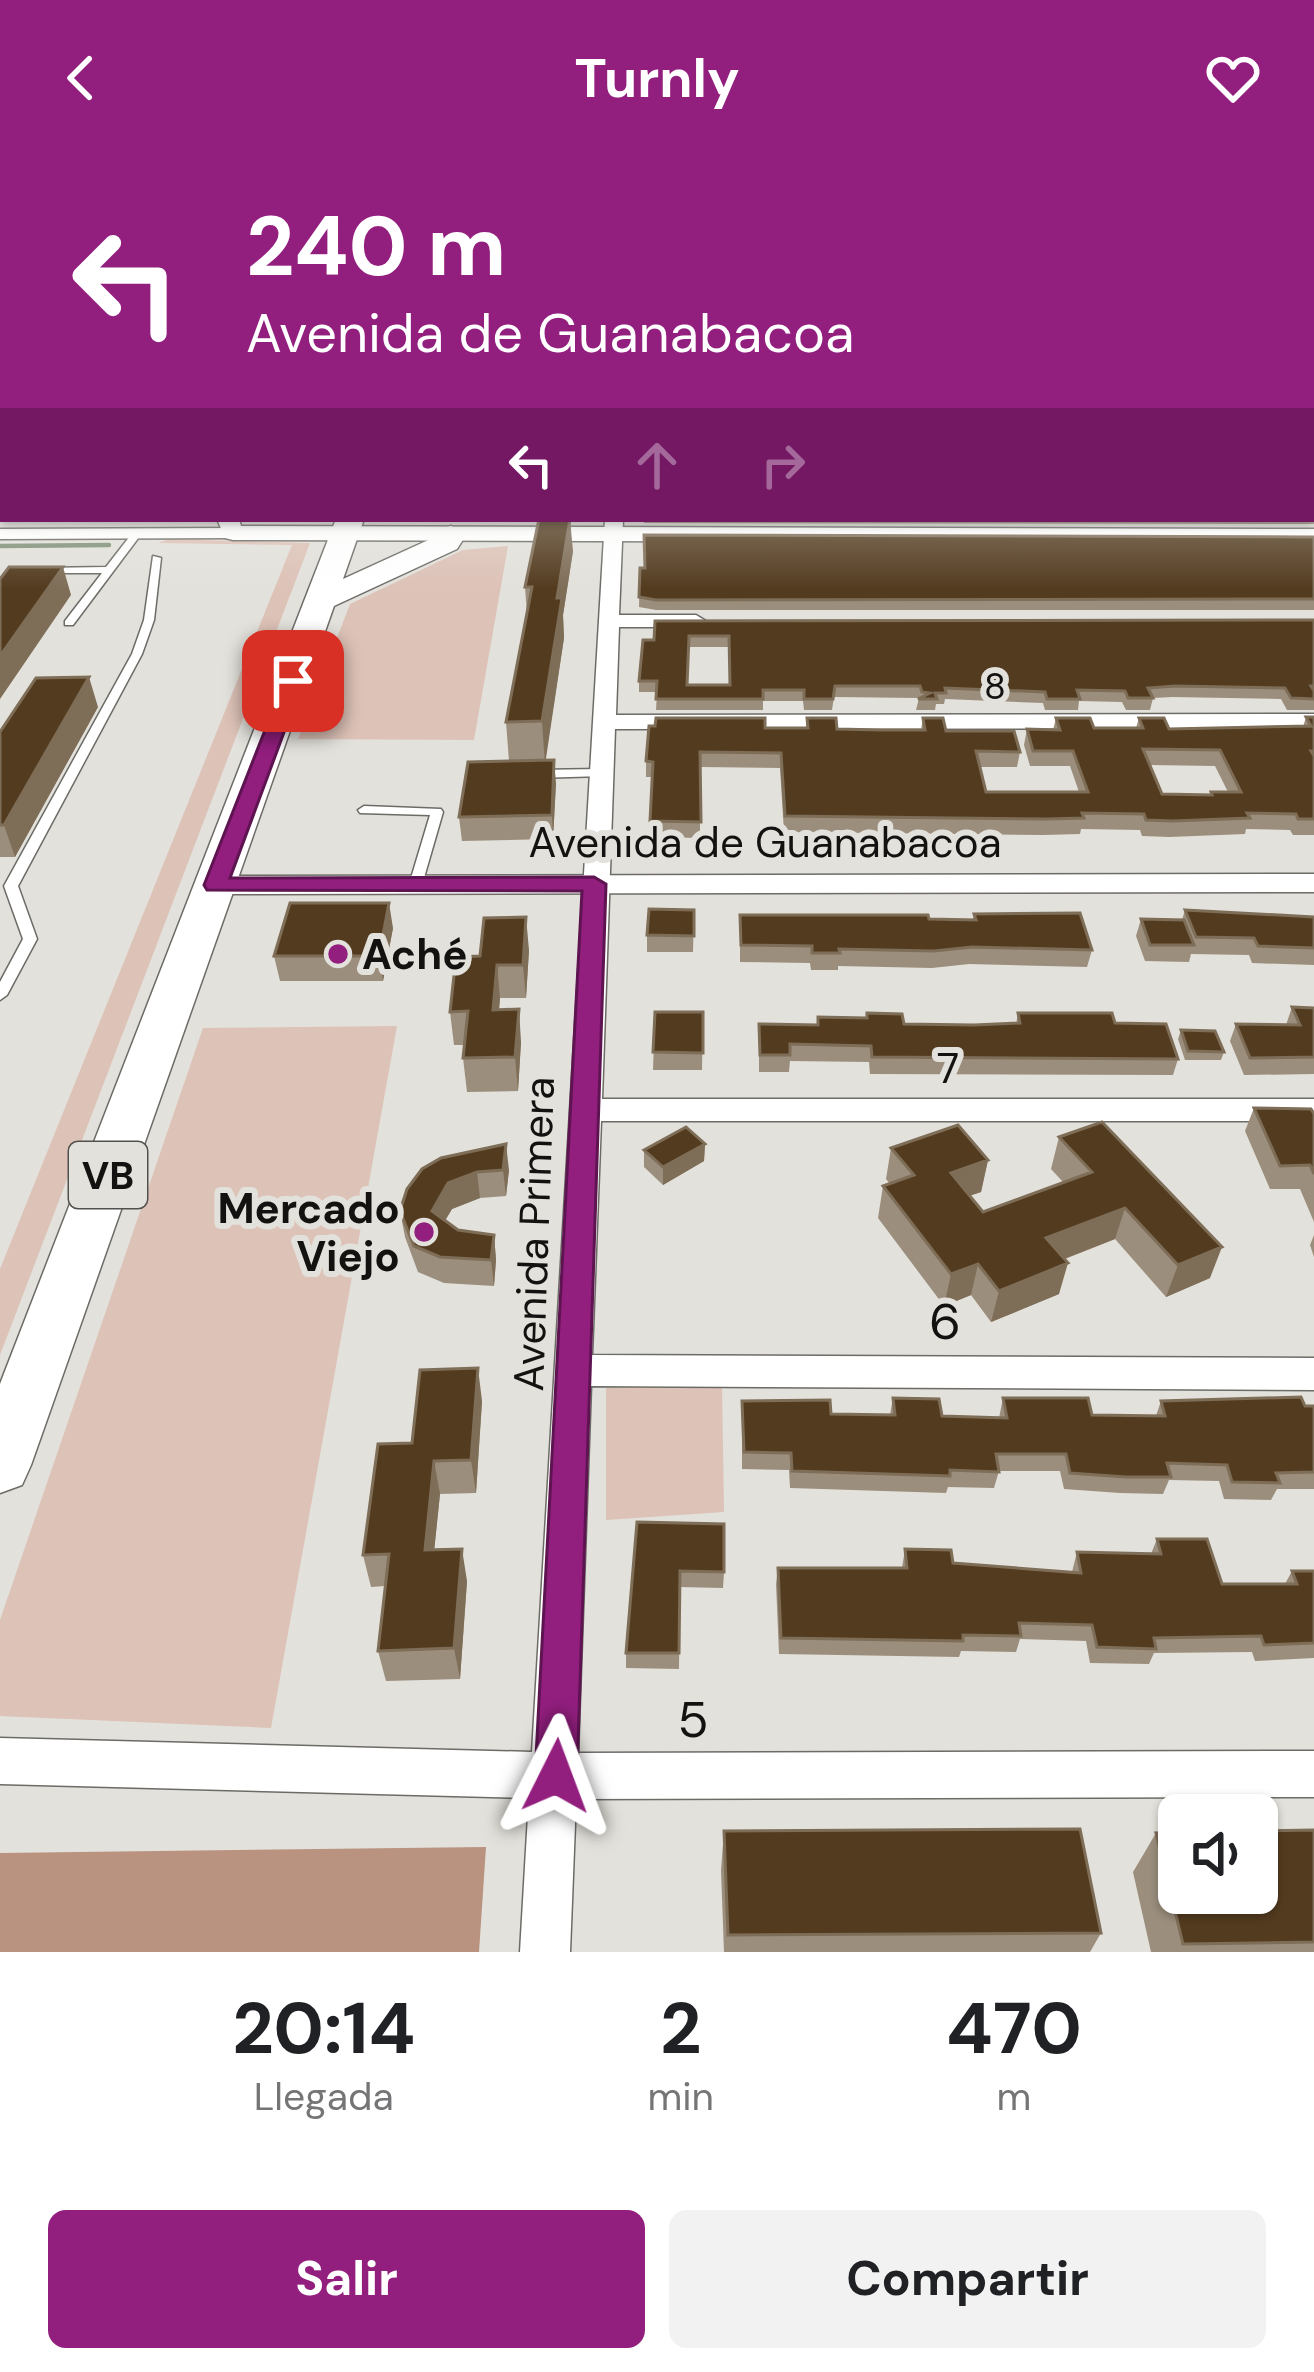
<!DOCTYPE html>
<html lang="es">
<meta charset="utf-8">
<style>
body{margin:0;font-family:"DM Sans",sans-serif;background:#f2f2f2;color:#202124;height:100vh;display:flex;flex-direction:column;font-size:45px;white-space:nowrap}
*{box-sizing:border-box;margin:0}
p{font-size:39px;color:#757577}
.icon{flex:none;width:66px;height:66px;fill:none;stroke:currentColor;stroke-width:2;stroke-linecap:round;stroke-linejoin:round}
.map{position:relative;height:1796px;overflow:hidden}
.details{display:flex;flex-direction:column;background:#fff;flex:1}
.details>*{flex:none}
.hud{position:absolute;left:0px;top:0px;width:1314px;height:366px;box-shadow:0 3px 9px #0004;background:#921e7e;color:#fff;overflow:hidden}
.tools{position:absolute;left:1158px;top:1638px;display:grid;gap:24px}
.tools a{display:grid;place-items:center;width:120px;height:120px;border-radius:18px;background:#fff;box-shadow:0 3px 9px #0004;font-size:60px}
.pin{position:absolute;display:grid;place-items:center;width:102px;height:102px;color:#fff;margin:-51px;border-radius:24px;box-shadow:0 6px 18px #0006}
.me{position:absolute;width:132px;margin:-66px;rotate:3deg;stroke-linejoin:round;filter:drop-shadow(0 0 9px #0008)}
.turn{display:flex;align-items:center;gap:42px;height:252px;padding:0 48px;font-size:54px}
.turn .icon{width:156px;height:156px;stroke-width:2.5}
.turn b{display:block;font-size:84px;line-height:102px}
.lanes{display:flex;align-items:center;height:114px;padding:0 48px;background:#0003;justify-content:center;gap:60px;direction:ltr}
.lanes .off{opacity:.35}
.eta{display:flex;justify-content:space-evenly;align-items:center;height:204px;text-align:center}
.eta b{font-size:72px;font-weight:700;line-height:84px}
.cta{display:flex;gap:24px;margin-top:auto;padding:24px 48px}
.cta a{flex:1;height:138px;border-radius:18px;background:#921e7e;color:#fff;font-size:48px;font-weight:700;line-height:138px;text-align:center}
.cta a+a{background:#f2f2f2;color:#202124}
header{display:flex;justify-content:space-between;align-items:center;height:156px;padding:0 48px;background:#921e7e;color:#fff;font-size:54px;font-weight:700}
.map>svg:first-child{display:block}
.green{fill:#ddc2b7}
.forest{fill:#b99280}
.lines{fill:none;stroke-linecap:round;stroke-linejoin:round}
.stream{stroke:#809179;stroke-width:4.5}
.service-casing{stroke:#6d6b66;stroke-width:3}
.minor-casing{stroke:#6d6b66;stroke-width:3}
.tertiary-casing{stroke:#6d6b66;stroke-width:3}
.primary-casing{stroke:#6d6b66;stroke-width:3}
.service{fill:#fff;fill-rule:evenodd}
.minor{fill:#fff;fill-rule:evenodd}
.tertiary{fill:#fff;fill-rule:evenodd}
.primary{fill:#fff;fill-rule:evenodd}
.wall{fill:#9b8e7d;fill-rule:evenodd}
.shaded-wall{fill:#7e6d57}
.building{fill:#533b1f;stroke:#7e6d57;stroke-width:3;fill-rule:evenodd}
.route{fill:#921e7e;stroke:#5f1452;stroke-width:3}
.poi-dot{fill:#921e7e;stroke:#e3e1db;stroke-width:4.5}
.labels{text-anchor:middle;dominant-baseline:central;stroke-width:12;stroke-linejoin:round;paint-order:stroke}
.far-street-label{font-size:36px;fill:#131210;stroke:#e3e1db}
.shield{fill:#e3e1db;stroke:#51504d;stroke-width:3}
.shield-label{font-size:39px;font-weight:bold;fill:#131210}
.street-label{font-size:42px;fill:#131210;stroke:#e3e1db}
.poi-label{font-size:42px;font-weight:bold;fill:#131210;stroke:#e3e1db;text-anchor:start}
.near-street-label{font-size:51px;fill:#131210;stroke:#e3e1db}
</style>
<header><svg class="icon" aria-label="back" viewBox="0 0 24 24"><path d="M15 5l-7 7 7 7"/></svg>Turnly<svg class="icon" aria-label="heart" viewBox="0 0 24 24"><path d="M12 20l-8-8c-3-5 5-10 8-4 3-6 11-1 8 4z"/></svg></header>
<div class="map">
<svg width="1314" height="1796" viewBox="0 0 1314 1796">
<rect width="100%" height="100%" fill="#e3e1db"/>
<path class="green" d="M 170,383 L 310,387 L 0,1199 L 0,1113 L 292,389 L 158,387 Z
M 508,390 L 474,584 L 298,583 L 350,448 L 463,394 Z
M 397,870 L 271,1572 L 0,1560 L 0,1464 L 203,872 Z
M 722,1229 L 724,1356 L 606,1364 L 606,1232 Z"/>
<path class="forest" d="M 486,1691 L 479,1796 L 0,1796 L 0,1697 Z"/>
<g class="lines">
<path class="stream" d="M 0,390 L 109,389"/>
<defs>
<path id="service" d="M 137,374 L 142,377 L 73,469 L 65,469 L 65,465 L 102,417 L 45,417 L 42,416 L 42,412 L 106,411 L 134,375 Z
M 153,400 L 161,402 L 154,464 L 142,498 L 18,730 L 37,783 L 7,839 L 0,844 L 0,826 L 23,783 L 4,730 L 132,498 L 144,464 Z
M 601,613 L 607,617 L 605,620 L 535,622 L 529,618 L 535,614 Z
M 364,650 L 441,653 L 443,656 L 421,732 L 416,733 L 409,729 L 430,659 L 360,657 L 358,654 Z"/>
<path id="minor" d="M 0,203 L 3,203 L 3,211 L 0,211 Z
M 1311,304 L 1314,304 L 1314,314 L 1311,314 Z
M 605,363 L 623,363 L 619,459 L 696,459 L 706,465 L 696,471 L 619,471 L 616,559 L 1314,558 L 1314,572 L 615,573 L 602,943 L 1314,943 L 1314,965 L 601,965 L 592,1199 L 1314,1202 L 1314,1234 L 591,1230 L 578,1597 L 1314,1595 L 1314,1641 L 576,1643 L 570,1796 L 520,1796 L 529,1642 L 0,1628 L 0,1582 L 532,1596 Z
M 0,373 L 233,372 L 242,377 L 233,382 L 0,383 Z"/>
<path id="tertiary" d="M 1311,197 L 1314,197 L 1314,207 L 1311,207 Z
M 1311,277 L 1314,278 L 1314,292 L 1311,291 Z
M 217,363 L 239,363 L 241,370 L 1314,373 L 1314,387 L 233,384 L 225,382 Z
M 1314,718 L 1314,736 L 216,738 L 200,729 L 216,720 Z"/>
<path id="primary" d="M 336,363 L 364,363 L 343,423 L 435,381 L 441,373 L 451,370 L 466,379 L 457,393 L 334,450 L 31,1309 L 22,1329 L 0,1337 L 0,1228 Z"/>
</defs>
<use href="#service" class="service-casing"/>
<use href="#minor" class="minor-casing"/>
<use href="#tertiary" class="tertiary-casing"/>
<use href="#primary" class="primary-casing"/>
<use href="#service" class="service"/>
<use href="#minor" class="minor"/>
<use href="#tertiary" class="tertiary"/>
<use href="#primary" class="primary"/>
</g>
<path class="wall" d="M 0,308 L 3,308 L 3,363 L 64,363 L 63,364 L 0,365 Z
M 1311,312 L 1314,315 L 1314,368 L 644,367 L 644,363 L 1311,363 Z
M 1314,381 L 1314,454 L 656,454 L 639,451 L 640,412 Z
M 573,395 L 563,459 L 564,482 L 545,604 L 556,627 L 553,683 L 462,685 L 459,661 L 509,605 L 506,566 L 527,458 L 525,431 Z
M 1314,464 L 1314,554 L 1287,554 L 1281,543 L 1172,541 L 1153,542 L 1150,554 L 1126,554 L 1122,546 L 1079,545 L 1078,554 L 1045,554 L 1043,547 L 945,543 L 944,548 L 936,548 L 935,554 L 916,554 L 919,542 L 834,541 L 832,554 L 804,554 L 803,545 L 763,545 L 763,554 L 656,554 L 657,536 L 639,536 L 639,525 L 654,484 L 655,465 ZM 689,491 L 729,491 L 730,529 L 687,529 Z
M 98,551 L 15,701 L 0,701 L 0,576 Z
M 1306,561 L 1314,561 L 1314,679 L 1293,679 L 1290,674 L 1246,673 L 1245,678 L 1169,681 L 1142,680 L 1140,674 L 1081,673 L 1080,678 L 1043,679 L 784,676 L 780,612 L 700,611 L 700,682 L 650,681 L 652,621 L 646,621 L 646,605 L 765,572 L 806,572 L 807,562 L 837,573 L 921,574 L 923,562 L 946,575 L 1020,596 L 1017,611 L 980,611 L 986,636 L 1079,636 L 1070,610 L 1030,610 L 1024,589 L 1027,573 L 1053,574 L 1056,562 L 1094,572 L 1136,572 L 1139,562 L 1169,573 L 1303,571 ZM 1150,609 L 1215,610 L 1228,636 L 1211,636 L 1210,639 L 1162,638 Z
M 694,754 L 693,796 L 647,796 L 647,779 Z
M 1185,754 L 1314,761 L 1314,809 L 1252,807 L 1249,799 L 1191,798 L 1189,806 L 1145,805 L 1136,780 L 1141,763 L 1182,764 Z
M 974,758 L 1092,794 L 1087,811 L 969,808 L 932,812 L 838,810 L 838,814 L 811,814 L 810,807 L 740,806 L 740,759 L 973,764 Z
M 393,772 L 383,825 L 280,825 L 274,800 Z
M 529,794 L 526,842 L 500,842 L 499,854 L 521,886 L 518,935 L 467,936 L 463,902 L 464,889 L 454,889 L 450,856 L 480,800 Z
M 1292,851 L 1314,852 L 1314,918 L 1244,919 L 1230,885 L 1236,868 L 1286,869 Z
M 655,856 L 703,856 L 702,914 L 653,914 Z
M 867,857 L 904,868 L 1016,868 L 1018,857 L 1115,867 L 1178,903 L 1173,919 L 870,918 L 869,906 L 790,905 L 789,916 L 759,916 L 759,868 L 817,868 L 818,861 L 866,862 Z
M 1181,874 L 1224,896 L 1221,904 L 1185,904 L 1178,883 Z
M 1254,952 L 1314,958 L 1314,1066 L 1300,1033 L 1270,1033 L 1245,975 Z
M 1059,981 L 1210,1122 L 1166,1141 L 1115,1083 L 1065,1103 L 1059,1138 L 991,1166 L 971,1139 L 944,1150 L 878,1062 L 883,1030 L 890,1028 L 886,1023 L 891,992 L 988,1004 L 981,1036 L 969,1040 L 983,1056 L 1063,1026 L 1051,1013 Z
M 705,988 L 704,1005 L 663,1029 L 644,1011 L 644,994 Z
M 422,1013 L 509,1014 L 506,1040 L 480,1042 L 452,1053 L 445,1064 L 458,1074 L 494,1079 L 496,1104 L 494,1130 L 444,1127 L 418,1116 L 405,1081 L 400,1055 Z
M 1314,1079 L 1314,1101 L 1310,1089 Z
M 893,1242 L 942,1260 L 999,1262 L 1003,1242 L 1092,1259 L 1156,1260 L 1161,1245 L 1314,1250 L 1314,1333 L 1277,1333 L 1271,1344 L 1224,1343 L 1219,1325 L 1169,1324 L 1163,1338 L 1120,1337 L 1064,1333 L 1060,1315 L 999,1315 L 994,1332 L 948,1331 L 946,1337 L 790,1332 L 789,1314 L 742,1313 L 742,1245 L 831,1258 L 890,1259 Z
M 482,1245 L 476,1337 L 440,1338 L 434,1394 L 467,1425 L 460,1523 L 386,1525 L 378,1495 L 385,1430 L 371,1431 L 363,1399 L 412,1287 Z
M 637,1366 L 724,1416 L 723,1432 L 680,1431 L 679,1513 L 626,1512 L 626,1497 Z
M 1157,1383 L 1222,1428 L 1285,1428 L 1292,1415 L 1314,1415 L 1314,1502 L 1255,1505 L 1252,1496 L 1154,1497 L 1149,1508 L 1090,1507 L 1086,1485 L 1020,1483 L 1016,1496 L 961,1495 L 959,1501 L 779,1498 L 776,1428 L 778,1412 L 902,1412 L 905,1393 L 953,1407 L 1072,1416 L 1077,1396 L 1151,1398 Z
M 1314,1674 L 1314,1796 L 1151,1796 L 1133,1716 L 1156,1677 Z
M 724,1675 L 1101,1777 L 1090,1796 L 724,1796 L 721,1714 Z"/>
<path class="shaded-wall" d="M 570,363 L 573,395 L 563,459 L 564,482 L 545,609 L 542,565 L 557,442 Z
M 63,411 L 71,439 L 0,543 L 0,500 Z
M 89,521 L 98,551 L 15,701 L 4,669 Z
M 554,604 L 556,627 L 553,683 L 552,659 Z
M 389,747 L 393,772 L 383,825 L 379,800 Z
M 526,761 L 529,794 L 526,842 L 523,809 Z
M 497,809 L 500,842 L 496,887 L 493,854 Z
M 519,853 L 521,886 L 518,935 L 515,901 Z
M 506,988 L 509,1014 L 506,1040 L 503,1014 Z
M 705,988 L 704,1005 L 663,1029 L 663,1011 Z
M 988,1004 L 981,1036 L 945,1048 L 951,1017 Z
M 477,1016 L 480,1042 L 452,1053 L 436,1080 L 432,1055 L 448,1027 Z
M 1125,1052 L 1115,1083 L 1038,1113 L 1046,1082 Z
M 494,1079 L 496,1104 L 494,1130 L 491,1104 Z
M 1222,1091 L 1210,1122 L 1166,1141 L 1178,1109 Z
M 1068,1107 L 1059,1138 L 991,1166 L 999,1135 Z
M 978,1108 L 971,1139 L 944,1150 L 951,1118 Z
M 478,1212 L 482,1245 L 476,1337 L 471,1304 Z
M 434,1305 L 440,1338 L 431,1426 L 425,1394 Z
M 462,1393 L 467,1425 L 460,1523 L 454,1492 Z"/>
<path class="building" d="M 1311,203 L 1314,203 L 1314,240 L 1311,237 Z
M 0,231 L 3,231 L 3,255 L 0,256 Z
M 0,274 L 3,274 L 3,291 L 0,291 Z
M 0,308 L 3,308 L 3,356 L 0,356 Z
M 1311,312 L 1314,315 L 1314,358 L 1311,358 Z
M 539,363 L 570,363 L 557,442 L 562,442 L 542,565 L 506,566 L 532,431 L 525,431 Z
M 644,379 L 1314,381 L 1314,443 L 656,444 L 639,441 L 640,412 L 645,412 Z
M 9,411 L 63,411 L 0,500 L 0,423 Z
M 1314,464 L 1314,530 L 1311,530 L 1314,535 L 1314,543 L 1291,542 L 1285,532 L 1175,530 L 1148,532 L 1153,542 L 1128,542 L 1125,535 L 1077,534 L 1080,543 L 1047,543 L 1045,536 L 945,532 L 946,537 L 935,537 L 937,543 L 918,543 L 930,537 L 922,536 L 920,530 L 835,530 L 833,543 L 804,543 L 804,534 L 763,534 L 763,543 L 656,543 L 657,525 L 639,525 L 643,484 L 654,484 L 655,465 ZM 689,480 L 729,480 L 730,529 L 687,529 Z
M 89,521 L 4,669 L 0,669 L 0,576 L 36,522 Z
M 1306,561 L 1314,561 L 1314,595 L 1311,595 L 1314,600 L 1314,663 L 1298,663 L 1296,658 L 1247,657 L 1250,662 L 1173,665 L 1146,664 L 1144,658 L 1082,657 L 1084,662 L 1046,663 L 785,660 L 781,597 L 700,596 L 701,666 L 650,665 L 653,606 L 646,605 L 649,570 L 655,570 L 656,562 L 765,562 L 765,572 L 808,572 L 807,562 L 836,562 L 837,573 L 882,574 L 925,574 L 923,562 L 943,562 L 946,575 L 1014,575 L 1020,596 L 976,595 L 986,636 L 1088,636 L 1073,595 L 1033,595 L 1027,573 L 1060,574 L 1056,562 L 1090,562 L 1094,572 L 1143,572 L 1139,562 L 1164,562 L 1169,573 L 1311,570 ZM 1143,593 L 1220,594 L 1241,636 L 1211,636 L 1212,639 L 1162,638 Z
M 554,604 L 552,659 L 459,661 L 468,606 Z
M 290,747 L 389,747 L 379,800 L 274,800 Z
M 649,753 L 694,754 L 694,780 L 647,779 Z
M 1185,754 L 1314,761 L 1314,792 L 1258,790 L 1254,782 L 1196,781 Z
M 1080,757 L 1092,794 L 972,791 L 934,795 L 839,793 L 840,797 L 812,797 L 812,790 L 741,789 L 740,759 L 928,759 L 929,763 L 976,764 L 974,758 Z
M 526,761 L 523,809 L 497,809 L 493,854 L 519,853 L 515,901 L 463,902 L 468,855 L 450,856 L 456,801 L 480,800 L 484,762 Z
M 1141,763 L 1184,764 L 1194,789 L 1150,789 Z
M 1292,851 L 1314,852 L 1314,901 L 1250,902 L 1236,868 L 1300,869 Z
M 655,856 L 703,856 L 703,897 L 653,896 Z
M 867,857 L 902,858 L 904,868 L 974,869 L 1020,867 L 1018,857 L 1112,857 L 1115,867 L 1166,868 L 1178,903 L 872,901 L 871,890 L 790,888 L 790,899 L 760,899 L 759,868 L 818,869 L 818,861 L 867,862 Z
M 1181,874 L 1215,875 L 1224,896 L 1188,895 Z
M 1254,952 L 1311,953 L 1314,958 L 1314,1018 L 1310,1009 L 1280,1010 Z
M 1102,966 L 1222,1091 L 1178,1109 L 1125,1052 L 1046,1082 L 1068,1107 L 999,1135 L 978,1108 L 951,1118 L 883,1030 L 914,1019 L 891,992 L 958,969 L 988,1004 L 951,1017 L 983,1056 L 1092,1016 L 1059,981 Z
M 686,971 L 705,988 L 663,1011 L 644,994 Z
M 506,988 L 503,1014 L 477,1016 L 448,1027 L 432,1055 L 458,1074 L 494,1079 L 491,1104 L 440,1101 L 414,1090 L 400,1055 L 407,1033 L 422,1013 L 441,1002 Z
M 478,1212 L 471,1304 L 434,1305 L 425,1394 L 462,1393 L 454,1492 L 378,1495 L 389,1398 L 363,1399 L 378,1288 L 412,1287 L 420,1214 Z
M 1301,1241 L 1305,1250 L 1314,1250 L 1314,1316 L 1276,1317 L 1280,1327 L 1232,1326 L 1227,1309 L 1167,1307 L 1171,1321 L 1126,1321 L 1070,1317 L 1066,1298 L 996,1298 L 999,1316 L 950,1314 L 950,1320 L 792,1315 L 791,1297 L 744,1296 L 742,1245 L 830,1244 L 831,1258 L 895,1259 L 893,1242 L 939,1243 L 942,1260 L 1007,1262 L 1003,1242 L 1088,1242 L 1092,1259 L 1165,1260 L 1161,1245 Z
M 637,1366 L 724,1368 L 724,1416 L 680,1415 L 679,1497 L 626,1497 Z
M 1157,1383 L 1207,1383 L 1222,1428 L 1297,1428 L 1292,1415 L 1314,1415 L 1314,1487 L 1264,1489 L 1261,1480 L 1154,1482 L 1156,1493 L 1097,1491 L 1092,1469 L 1019,1467 L 1021,1480 L 963,1479 L 963,1485 L 781,1482 L 778,1412 L 907,1412 L 905,1393 L 951,1394 L 953,1407 L 1081,1417 L 1077,1396 L 1161,1398 Z
M 1080,1673 L 1101,1777 L 728,1779 L 724,1675 Z
M 1314,1674 L 1314,1786 L 1183,1788 L 1156,1677 L 1179,1676 L 1179,1737 L 1257,1737 L 1257,1675 Z"/>
<linearGradient id="sky" x2="0" y2="1"><stop stop-color="#91bcce"/><stop offset="0.42" stop-color="#f2f2ef"/><stop offset="1" stop-color="#f2f2ef" stop-opacity="0"/></linearGradient>
<rect width="1314" height="433" fill="url(#sky)"/>
<path class="route" d="M 286,521 L 303,525 L 230,722 L 594,721 L 606,728 L 577,1620 L 571,1635 L 556,1641 L 541,1635 L 535,1620 L 582,735 L 207,734 L 204,729 Z"/>
<g class="poi-dot">
<circle cx="338" cy="798" r="12"/>
<circle cx="424" cy="1076" r="12"/>
</g>
<g class="labels">
<g class="far-street-label">
<text x="995" y="530">8</text>
</g>
<rect class="shield" x="69" y="986" width="78" height="66" rx="9"/>
<g class="shield-label">
<text x="108" y="1019">VB</text>
</g>
<g class="street-label">
<text x="765" y="686">Avenida de Guanabacoa</text>
<text x="948" y="912">7</text>
<text transform="translate(534 1078) rotate(-88)">Avenida Primera</text>
</g>
<g class="poi-label">
<text x="362" y="798">Aché</text>
<text x="400" y="1052" text-anchor="end">Mercado<tspan x="400" dy="48">Viejo</tspan></text>
</g>
<g class="near-street-label">
<text x="945" y="1165">6</text>
<text x="693" y="1563">5</text>
</g>
</g>
</svg>
<div class="tools">
<a><svg class="icon" aria-label="sound" viewBox="0 0 24 24"><path d="M4 9h4l5-4v14l-5-4H4zM17 9q2 3 0 6"/></svg></a>
</div>
<div class="pin" style="left:293px;top:525px;background:#d93025"><svg class="icon" aria-label="arrive" viewBox="0 0 24 24"><path d="M6 21V4h12l-3 4 3 4H6"/></svg></div>
<svg class="me" style="left:556px;top:1620px" viewBox="-20 -20 40 40"><path d="M0-17L14 15 0 8-14 15z" fill="#921e7e" stroke="#fff" stroke-width="4"/></svg>
<div class="hud">
<div class="turn"><svg class="icon" aria-label="left" viewBox="0 0 24 24"><path d="M17 20v-9H6M10 6l-5 5 5 5"/></svg><div><b>240 m</b>Avenida de Guanabacoa</div></div>
<div class="lanes"><svg class="icon" aria-label="left" viewBox="0 0 24 24"><path d="M17 20v-9H6M10 6l-5 5 5 5"/></svg><svg class="icon off" aria-label="ahead" viewBox="0 0 24 24"><path d="M12 20V5M6 11l6-6 6 6"/></svg><svg class="icon off" aria-label="right" viewBox="0 0 24 24"><path d="M7 20v-9h11M14 6l5 5-5 5"/></svg></div>
</div>
</div>
<section class="details">
<div class="eta">
<div><b>20:14</b><p>Llegada</p></div>
<div><b>2</b><p>min</p></div>
<div><b>470</b><p>m</p></div>
</div>
<div class="cta"><a>Salir</a><a>Compartir</a></div>
</section>
